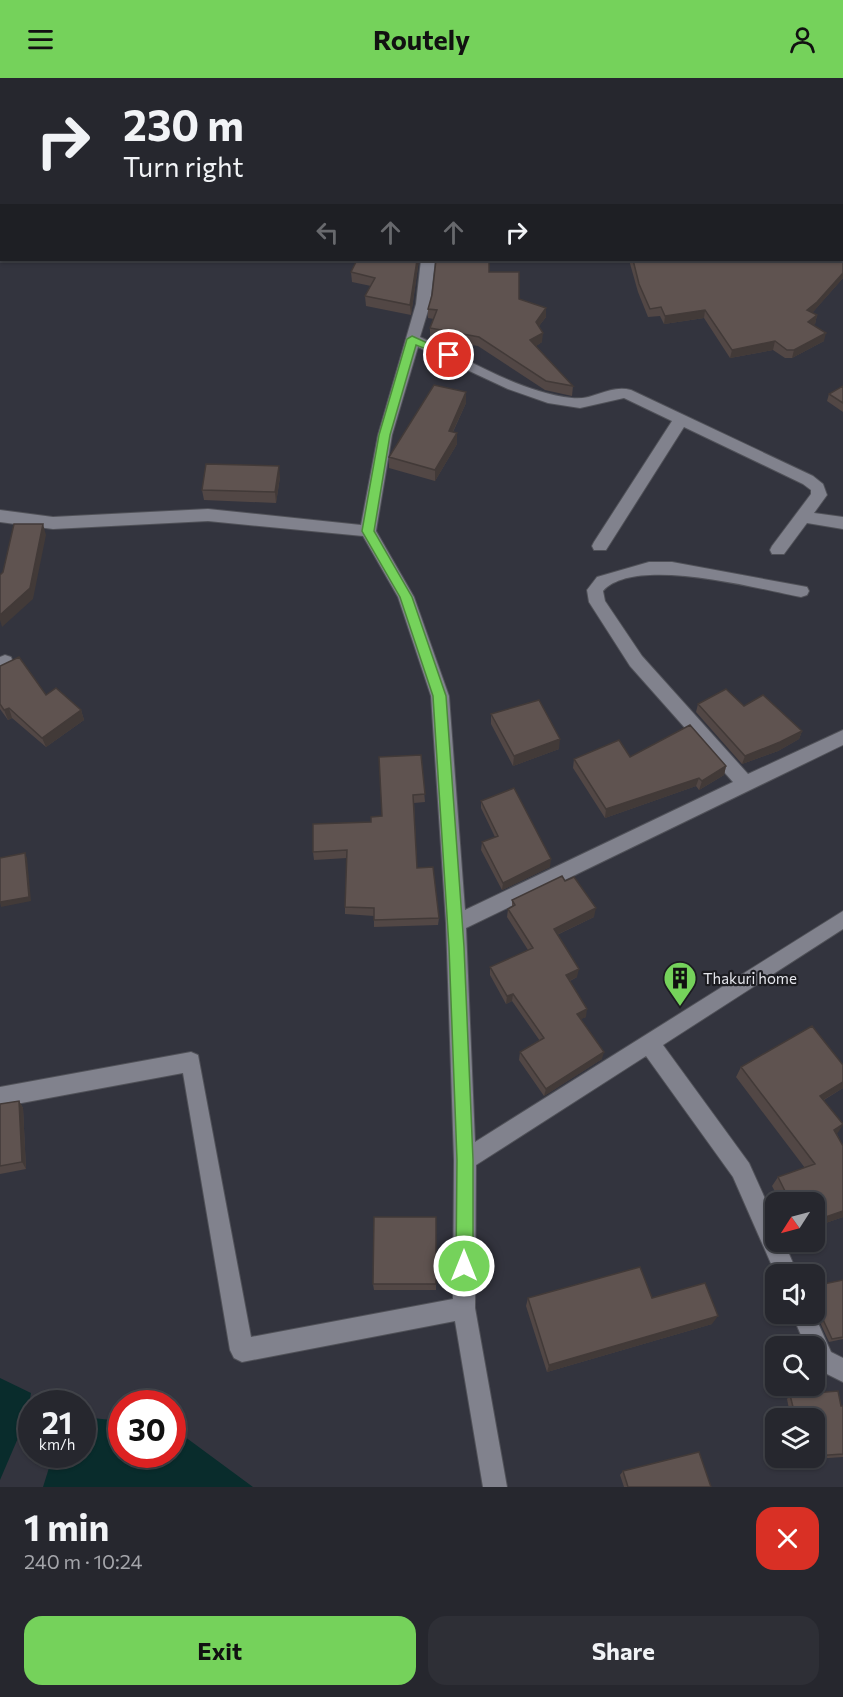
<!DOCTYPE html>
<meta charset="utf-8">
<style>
body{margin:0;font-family:Commissioner,sans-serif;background:#2e2f36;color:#f1f3f6;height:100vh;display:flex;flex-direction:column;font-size:22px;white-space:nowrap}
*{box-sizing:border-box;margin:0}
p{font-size:20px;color:#a4a5aa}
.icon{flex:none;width:33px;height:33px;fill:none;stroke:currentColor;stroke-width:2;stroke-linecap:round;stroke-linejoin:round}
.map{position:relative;height:1409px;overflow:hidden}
.sheet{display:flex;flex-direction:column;background:#26272e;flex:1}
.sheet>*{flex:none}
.hud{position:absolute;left:0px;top:0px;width:843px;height:183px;box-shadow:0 2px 4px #0004,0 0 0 2px #42444a;background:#26272e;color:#f1f3f6;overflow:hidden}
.needle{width:39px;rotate:234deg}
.fabs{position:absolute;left:765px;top:1114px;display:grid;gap:12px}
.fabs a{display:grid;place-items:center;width:60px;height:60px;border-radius:12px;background:#26272e;box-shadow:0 2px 4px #0004,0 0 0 2px #42444a;font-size:30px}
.speed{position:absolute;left:18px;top:1312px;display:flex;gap:12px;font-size:30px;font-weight:700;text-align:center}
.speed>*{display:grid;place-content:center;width:78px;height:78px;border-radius:50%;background:#26272e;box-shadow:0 2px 4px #0004,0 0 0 2px #42444a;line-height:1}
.speed small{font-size:15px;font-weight:400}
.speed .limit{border:9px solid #d22;background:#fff;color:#111}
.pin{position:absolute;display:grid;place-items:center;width:51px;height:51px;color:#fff;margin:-26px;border:3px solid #fff;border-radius:50%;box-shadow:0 2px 6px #0007}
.me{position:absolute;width:66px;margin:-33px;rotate:0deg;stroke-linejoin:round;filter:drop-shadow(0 0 4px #0008)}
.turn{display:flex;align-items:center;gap:21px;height:126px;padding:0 24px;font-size:27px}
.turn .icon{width:78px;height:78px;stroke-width:2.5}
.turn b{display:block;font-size:42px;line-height:51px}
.lanes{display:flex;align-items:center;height:57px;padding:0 24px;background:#0003;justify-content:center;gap:30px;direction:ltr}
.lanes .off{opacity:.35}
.round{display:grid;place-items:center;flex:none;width:63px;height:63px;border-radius:18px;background:#2e2f36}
.head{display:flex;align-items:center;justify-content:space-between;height:102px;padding:0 24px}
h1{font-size:36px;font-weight:700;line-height:45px}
.button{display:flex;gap:12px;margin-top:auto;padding:12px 24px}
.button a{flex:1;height:69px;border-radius:18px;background:#75d25b;color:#111;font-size:24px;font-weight:700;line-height:69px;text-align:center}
.button a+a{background:#2e2f36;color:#f1f3f6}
header{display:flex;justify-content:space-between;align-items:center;height:78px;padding:0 24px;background:#75d25b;color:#111;font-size:27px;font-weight:700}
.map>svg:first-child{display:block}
.water{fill:#092c2c}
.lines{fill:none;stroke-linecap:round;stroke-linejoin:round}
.street-casing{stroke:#505158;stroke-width:2}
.street{fill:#81828d;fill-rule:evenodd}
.wall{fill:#524745}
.shaded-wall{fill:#423a38}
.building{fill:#5f5350;stroke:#423a38;stroke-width:1.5}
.route{fill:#75d25b;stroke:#4c883b;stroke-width:1.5}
.labels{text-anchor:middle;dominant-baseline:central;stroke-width:4.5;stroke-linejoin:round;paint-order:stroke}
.poi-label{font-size:15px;fill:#e5e6ec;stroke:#1c1c21;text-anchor:start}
</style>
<header><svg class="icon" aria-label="menu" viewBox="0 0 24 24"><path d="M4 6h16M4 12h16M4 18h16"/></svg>Routely<svg class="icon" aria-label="person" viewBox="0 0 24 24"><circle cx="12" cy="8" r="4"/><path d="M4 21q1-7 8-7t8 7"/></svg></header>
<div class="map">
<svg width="843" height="1409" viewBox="0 0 843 1409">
<rect width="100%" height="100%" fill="#33343e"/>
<path class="water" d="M 0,1300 L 31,1315 L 27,1339 L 0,1402 Z
M 83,1339 L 121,1343 L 122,1377 L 172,1377 L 173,1350 L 253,1409 L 43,1409 L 53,1377 L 82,1377 Z"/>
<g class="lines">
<defs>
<path id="street" d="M 336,0 L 348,0 L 348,2 L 336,2 Z
M 0,28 L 2,28 L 2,36 L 0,36 Z
M 421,182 L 435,182 L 430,226 L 420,259 C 468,281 519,314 572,320 C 593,323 610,306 631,312 L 813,398 L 823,406 L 827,417 L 814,435 L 843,439 L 843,451 L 807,445 L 784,476 L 772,476 L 770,472 L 772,468 L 811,416 L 811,412 L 803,406 L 684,349 L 606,472 L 594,472 L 592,468 L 594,464 L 672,343 L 624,320 L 580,330 L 548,325 L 508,311 L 418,269 L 392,357 L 376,453 L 414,519 L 449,618 L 465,832 L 733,704 L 630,588 L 589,524 L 587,512 L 597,499 L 649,484 L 672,484 L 807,509 L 809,513 L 807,517 L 801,519 C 758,511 635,477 603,513 L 605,523 L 642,578 L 748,696 L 843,652 L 843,667 L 466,850 L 475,1064 L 843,833 L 843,851 L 663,967 L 749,1085 L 776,1145 L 776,1164 L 784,1164 L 798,1197 L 776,1197 L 733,1099 L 646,978 L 476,1087 L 475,1230 L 507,1409 L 483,1409 L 455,1243 L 242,1284 L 234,1280 L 230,1272 L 183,995 L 0,1029 L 0,1009 L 191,974 L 198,977 L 251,1259 L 453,1221 L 454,1082 L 446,845 L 431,618 L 398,519 L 363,458 L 208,443 L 53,451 L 0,444 L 0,432 L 53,439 L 208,431 L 361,447 L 378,357 L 416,226 Z
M 5,577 L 11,579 L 13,584 L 11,589 L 0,593 L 0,579 Z
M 792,1236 L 814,1236 L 831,1274 L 843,1280 L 843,1304 L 815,1290 L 814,1269 L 806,1269 Z"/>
</defs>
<use href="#street" class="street-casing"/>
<use href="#street" class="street"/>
</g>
<path class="wall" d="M 843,92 L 843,200 L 812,235 L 817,237 L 815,246 L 813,247 L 824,263 L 792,280 L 785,280 L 773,272 L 730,280 L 704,240 L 664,246 L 660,238 L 648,239 L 638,214 L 629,182 L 842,182 Z
M 357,182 L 421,182 L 419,182 L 411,237 L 366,228 L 365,218 L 371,208 L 352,204 L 351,194 Z
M 489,194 L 519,221 L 546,239 L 539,248 L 542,264 L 536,268 L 573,308 L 572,318 L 545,312 L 478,268 L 430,260 L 430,250 L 434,241 L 428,240 L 428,231 L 432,217 Z
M 843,308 L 843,334 L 827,323 L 829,316 Z
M 466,314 L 466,325 L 453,354 L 457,366 L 435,403 L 389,390 L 389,379 Z
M 280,399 L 276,425 L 204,422 L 202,412 Z
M 0,588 L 46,617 L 81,632 L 84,642 L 46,669 L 12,640 L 8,642 L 0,631 Z
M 698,626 L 744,628 L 802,653 L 799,661 L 778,673 L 742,686 L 696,634 Z
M 491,636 L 559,671 L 513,688 L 491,646 Z
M 421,677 L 425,724 L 414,725 L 417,790 L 439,840 L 438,847 L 374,849 L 374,838 L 345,836 L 345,829 L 347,780 L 314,782 L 313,774 L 382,738 Z
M 630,679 L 726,688 L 724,697 L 699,712 L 696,708 L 605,740 L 573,690 L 574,681 Z
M 481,723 L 550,789 L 502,812 L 481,772 L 482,764 L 495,759 L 481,730 Z
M 565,803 L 594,839 L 557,857 L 577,899 L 570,903 L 586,939 L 580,941 L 602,981 L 544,1018 L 519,982 L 520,974 L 540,963 L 512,923 L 506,926 L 490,897 L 490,889 L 528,872 L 507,839 L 508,831 L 512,829 L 512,822 Z
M 843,987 L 843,1010 L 824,1022 L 837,1056 L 843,1068 L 843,1139 L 814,1149 L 814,1125 L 781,1125 L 772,1108 L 778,1099 L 805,1090 L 736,999 L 741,989 Z
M 19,1023 L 23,1030 L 26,1091 L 0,1096 L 0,1026 Z
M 436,1139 L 436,1212 L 374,1212 L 373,1206 Z
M 843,1202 L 843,1261 L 829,1264 L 814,1231 L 814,1208 Z
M 528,1220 L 652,1220 L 712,1246 L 547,1294 L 526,1228 Z
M 790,1317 L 843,1328 L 843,1379 L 800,1382 L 799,1380 L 814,1380 L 814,1341 L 791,1341 L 787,1321 Z
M 623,1393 L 711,1409 L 624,1409 L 620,1397 Z"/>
<path class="shaded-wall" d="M 267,0 L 280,0 L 280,2 L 264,2 Z
M 417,182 L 419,182 L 411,237 L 410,227 Z
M 843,195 L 843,200 L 814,233 L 805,240 L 807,232 Z
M 546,230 L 546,239 L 535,253 L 536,244 Z
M 705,232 L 704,240 L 664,246 L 665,238 Z
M 817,237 L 815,246 L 806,252 L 808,244 Z
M 543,255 L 542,264 L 530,272 L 530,262 Z
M 826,255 L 824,263 L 792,280 L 794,272 Z
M 775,263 L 773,272 L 730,280 L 732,272 Z
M 466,314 L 466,325 L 448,364 L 449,353 Z
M 457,355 L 457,366 L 435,403 L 435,392 Z
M 279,388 L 280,399 L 276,425 L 275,414 Z
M 43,446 L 46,457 L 33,521 L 2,549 L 0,542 L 0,537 Z
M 9,630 L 12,640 L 8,642 L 4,632 Z
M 81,632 L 84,642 L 46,669 L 42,660 Z
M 802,653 L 799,661 L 778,673 L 742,686 L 745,678 Z
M 560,661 L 559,671 L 513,688 L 514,678 Z
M 726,688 L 724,697 L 699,712 L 702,703 Z
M 699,700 L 696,708 L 605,740 L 606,731 Z
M 25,775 L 27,780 L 31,823 L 1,829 L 0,824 Z
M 551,781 L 550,789 L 502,812 L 503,805 Z
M 596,830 L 594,839 L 552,859 L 554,851 Z
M 579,891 L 577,899 L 565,905 L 566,897 Z
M 513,916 L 512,923 L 506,926 L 507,918 Z
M 587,931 L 586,939 L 575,944 L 577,936 Z
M 604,974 L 602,981 L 544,1018 L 546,1011 Z
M 843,1004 L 843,1010 L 815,1027 L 820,1018 Z
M 19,1023 L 23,1030 L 26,1091 L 22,1084 Z
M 843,1047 L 837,1056 L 828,1061 L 834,1052 Z
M 843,1133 L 843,1139 L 814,1149 L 814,1143 Z
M 718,1238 L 712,1246 L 547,1294 L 549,1287 Z"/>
<path class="building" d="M 192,0 L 267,0 L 264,2 L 191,2 Z
M 842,92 L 843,92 L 843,135 L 842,136 L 843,145 L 843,195 L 817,224 L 807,232 L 817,237 L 808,244 L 826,255 L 794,272 L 787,272 L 775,263 L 732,272 L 705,232 L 665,238 L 661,229 L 650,231 L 639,206 L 633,182 L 842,182 Z
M 357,182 L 417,182 L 410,227 L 365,218 L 375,200 L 351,194 Z
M 436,182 L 489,182 L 489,194 L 519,194 L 519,221 L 546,230 L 536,244 L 543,255 L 530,262 L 573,308 L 546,303 L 479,259 L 430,250 L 437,232 L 428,231 L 432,217 Z
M 434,307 L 466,314 L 449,353 L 457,355 L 435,392 L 389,379 Z
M 843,308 L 843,325 L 829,316 Z
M 206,386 L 279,388 L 275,414 L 202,412 Z
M 14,446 L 43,446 L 30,510 L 0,537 L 0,497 L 3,494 Z
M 19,579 L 46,617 L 56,610 L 81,632 L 42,660 L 9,630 L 4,632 L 0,626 L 0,588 Z
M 726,611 L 744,628 L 763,617 L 802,653 L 780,664 L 745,678 L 698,626 Z
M 539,622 L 560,661 L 514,678 L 491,636 Z
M 690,647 L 726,688 L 702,703 L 699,700 L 606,731 L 574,681 L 619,662 L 630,679 Z
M 421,677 L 425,716 L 413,717 L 417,790 L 433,789 L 439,840 L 374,842 L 374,830 L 345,829 L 347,772 L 313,774 L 313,746 L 371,744 L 371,739 L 382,738 L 379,679 Z
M 514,710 L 551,781 L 503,805 L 482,764 L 498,758 L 481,723 Z
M 25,775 L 29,819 L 0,824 L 0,780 Z
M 562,798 L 565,803 L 574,799 L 596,830 L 554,851 L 579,891 L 566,897 L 587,931 L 577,936 L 604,974 L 546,1011 L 520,974 L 544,960 L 513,916 L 507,918 L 490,889 L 533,870 L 508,831 L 515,827 L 512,822 Z
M 812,948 L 843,987 L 843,1004 L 820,1018 L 843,1046 L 834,1052 L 843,1068 L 843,1133 L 814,1143 L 814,1125 L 791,1125 L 778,1099 L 815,1086 L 741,989 Z
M 19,1023 L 22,1084 L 0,1088 L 0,1026 Z
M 374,1139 L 436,1139 L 436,1206 L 373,1206 Z
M 640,1189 L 652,1220 L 705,1205 L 718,1238 L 549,1287 L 528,1220 Z
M 843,1202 L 843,1259 L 832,1261 L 814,1222 L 814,1208 Z
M 838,1313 L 841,1328 L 843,1328 L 843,1376 L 814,1378 L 814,1341 L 796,1341 L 790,1317 Z
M 699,1374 L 711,1409 L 628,1409 L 623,1393 Z"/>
<path class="route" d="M 412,258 L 454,277 L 449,280 L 416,267 L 390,357 L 374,453 L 412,519 L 446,618 L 464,869 L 473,1082 L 473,1188 L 470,1194 L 464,1196 L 458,1194 L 456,1188 L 457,1082 L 449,869 L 433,618 L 400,519 L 362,453 L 379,357 L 407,261 Z"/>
<defs>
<symbol id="building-pin" viewBox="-11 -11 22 30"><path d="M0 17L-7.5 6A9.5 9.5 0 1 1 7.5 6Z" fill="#75d25b" stroke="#1c1c21"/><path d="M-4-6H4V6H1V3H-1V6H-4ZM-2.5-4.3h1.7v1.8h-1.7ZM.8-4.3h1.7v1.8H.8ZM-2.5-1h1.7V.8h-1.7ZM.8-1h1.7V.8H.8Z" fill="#111"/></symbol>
</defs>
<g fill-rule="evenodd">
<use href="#building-pin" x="661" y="881" width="38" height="52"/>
</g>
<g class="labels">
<g class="poi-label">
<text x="703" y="900">Thakuri home</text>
</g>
</g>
</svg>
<div class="fabs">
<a><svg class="needle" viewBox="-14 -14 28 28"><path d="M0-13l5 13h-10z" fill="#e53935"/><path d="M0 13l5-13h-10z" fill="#a4a5aa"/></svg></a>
<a><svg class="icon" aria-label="sound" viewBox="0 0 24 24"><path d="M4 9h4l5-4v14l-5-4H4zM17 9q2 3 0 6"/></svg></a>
<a><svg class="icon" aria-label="search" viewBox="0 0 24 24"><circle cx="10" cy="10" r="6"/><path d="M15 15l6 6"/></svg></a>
<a><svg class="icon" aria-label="layers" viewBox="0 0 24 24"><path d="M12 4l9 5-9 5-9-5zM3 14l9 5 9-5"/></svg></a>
</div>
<div class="speed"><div>21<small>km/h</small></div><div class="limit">30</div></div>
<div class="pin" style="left:449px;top:277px;background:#d93025"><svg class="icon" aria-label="arrive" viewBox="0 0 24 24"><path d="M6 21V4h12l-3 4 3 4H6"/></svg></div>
<svg class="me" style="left:464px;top:1188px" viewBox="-20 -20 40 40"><circle r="17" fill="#75d25b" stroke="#fff" stroke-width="3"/><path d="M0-11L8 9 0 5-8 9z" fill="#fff"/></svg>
<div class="hud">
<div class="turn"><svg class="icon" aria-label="right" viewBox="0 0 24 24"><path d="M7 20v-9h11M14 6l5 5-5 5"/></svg><div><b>230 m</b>Turn right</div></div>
<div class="lanes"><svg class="icon off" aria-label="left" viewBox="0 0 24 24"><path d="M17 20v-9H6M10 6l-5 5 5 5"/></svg><svg class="icon off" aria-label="ahead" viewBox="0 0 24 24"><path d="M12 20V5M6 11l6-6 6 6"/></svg><svg class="icon off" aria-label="ahead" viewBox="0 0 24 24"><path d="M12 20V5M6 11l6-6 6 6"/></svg><svg class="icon" aria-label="right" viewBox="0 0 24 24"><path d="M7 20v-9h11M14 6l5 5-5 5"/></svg></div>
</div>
</div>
<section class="sheet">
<div class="head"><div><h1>1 min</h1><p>240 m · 10:24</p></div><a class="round" style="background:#d93025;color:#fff"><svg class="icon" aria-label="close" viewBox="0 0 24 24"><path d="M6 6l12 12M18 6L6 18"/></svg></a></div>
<div class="button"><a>Exit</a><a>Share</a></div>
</section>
